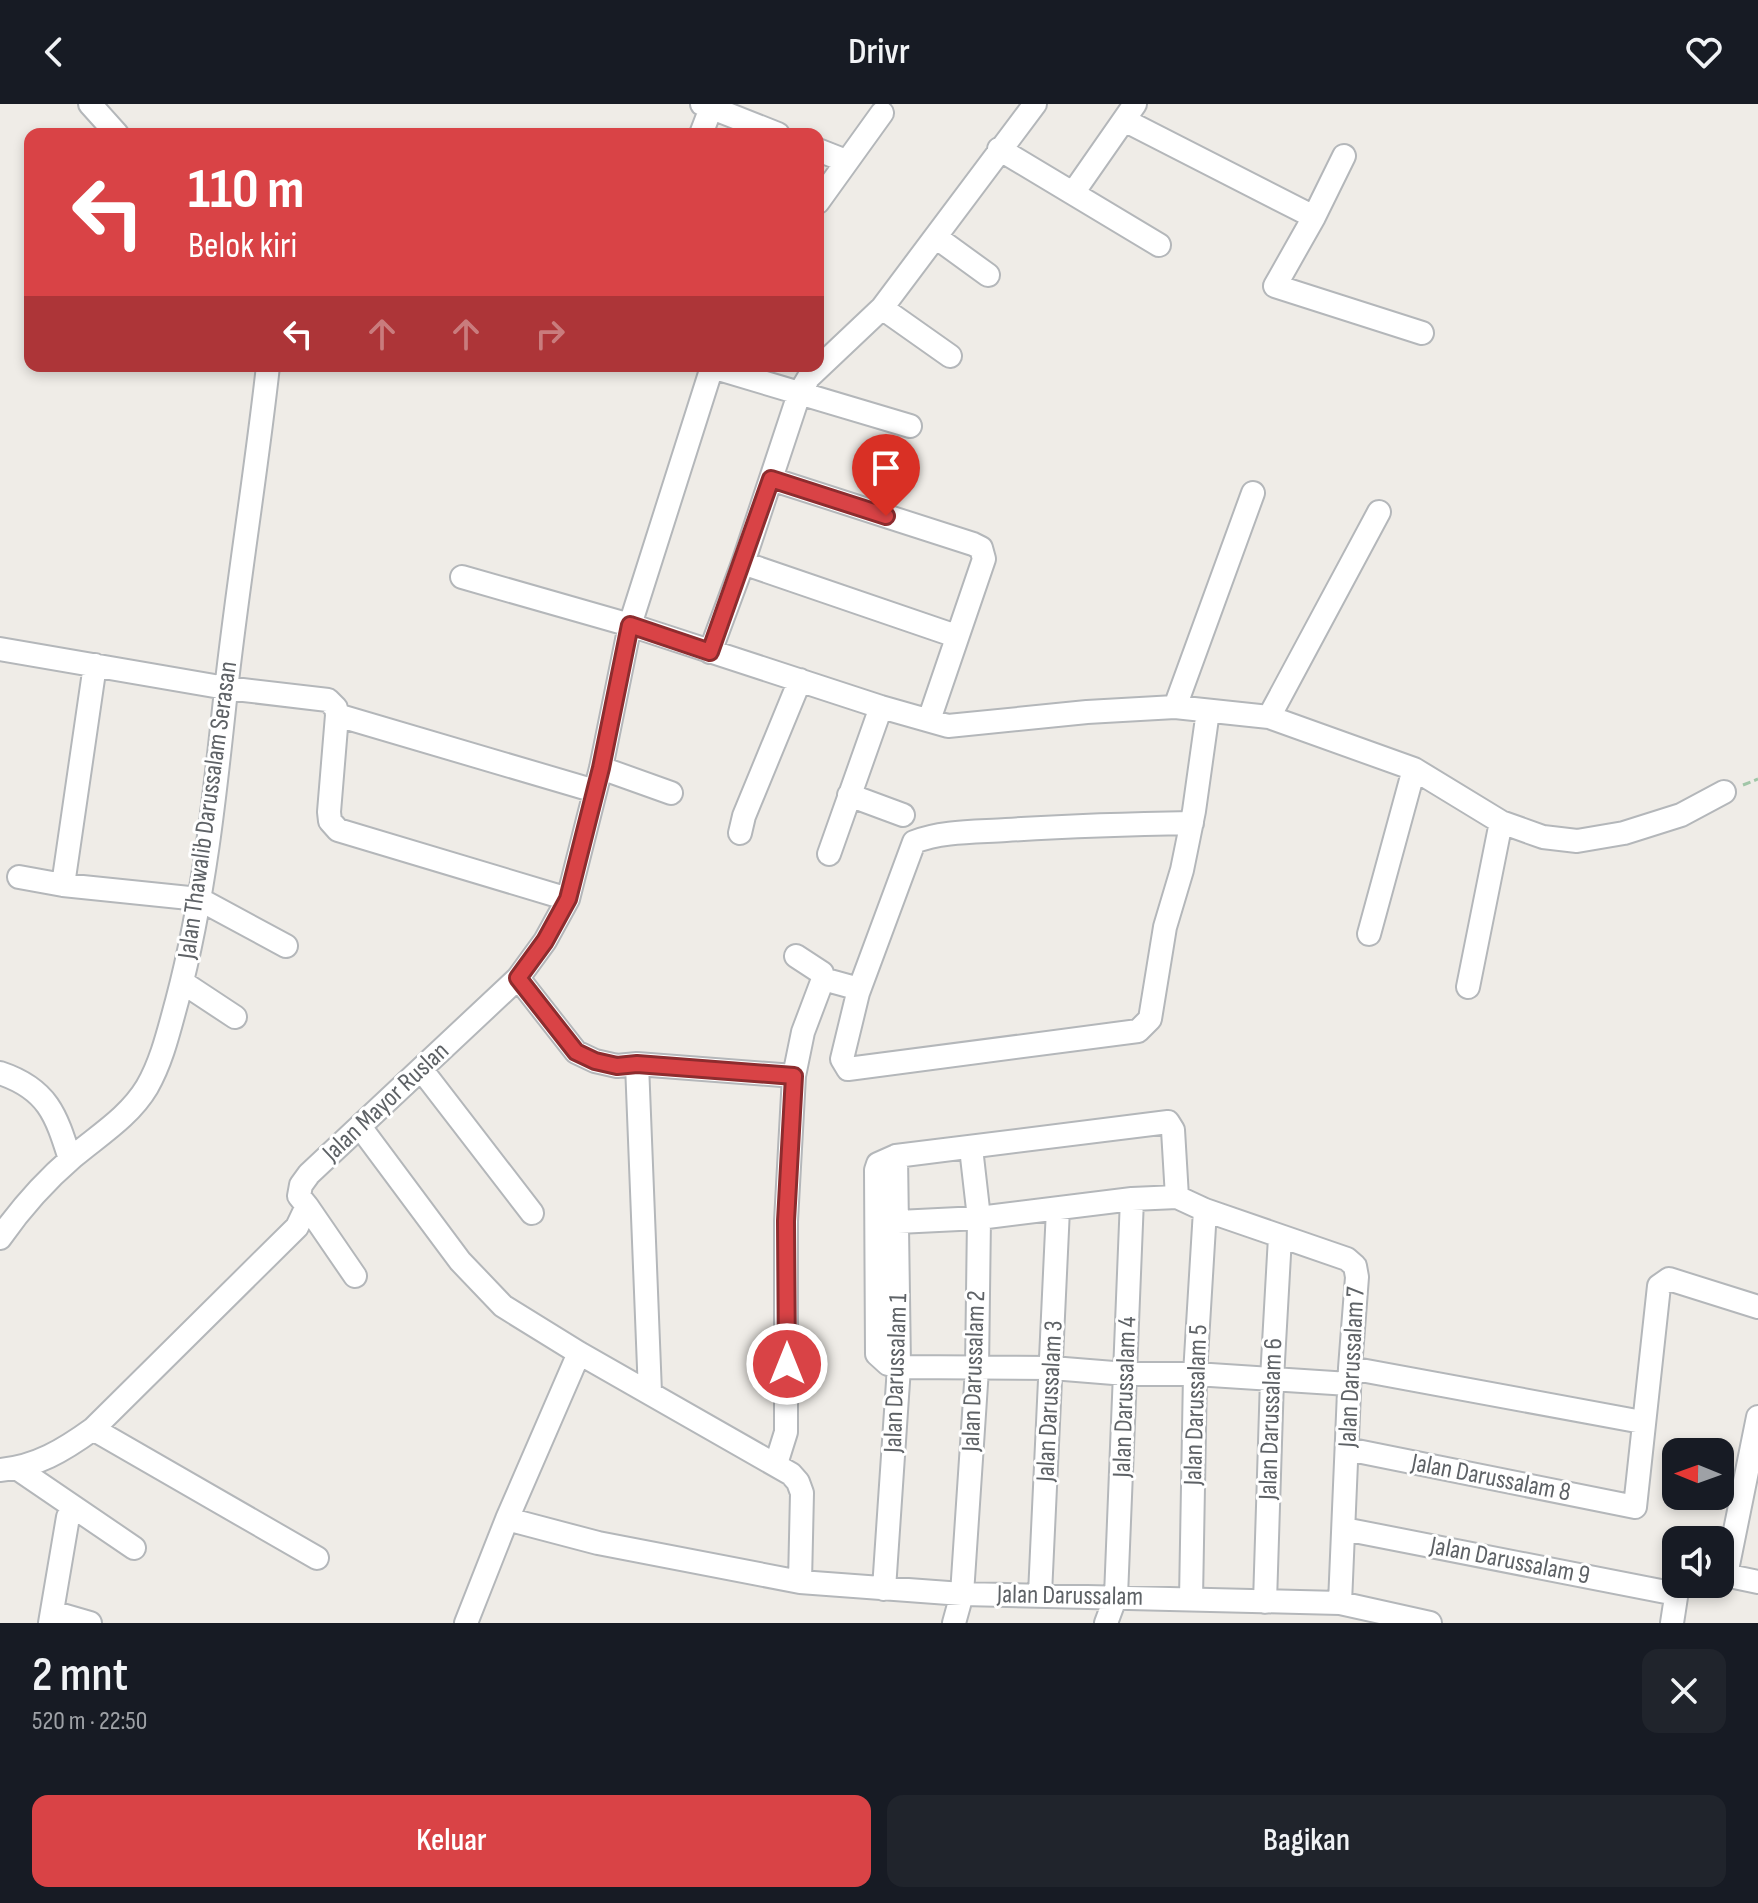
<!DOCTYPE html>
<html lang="id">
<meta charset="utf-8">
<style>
body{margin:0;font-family:"Sofia Sans Condensed",sans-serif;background:#20242c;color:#f1f3f6;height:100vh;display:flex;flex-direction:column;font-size:30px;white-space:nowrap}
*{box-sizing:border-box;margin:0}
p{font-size:26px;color:#9ea1a6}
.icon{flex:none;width:44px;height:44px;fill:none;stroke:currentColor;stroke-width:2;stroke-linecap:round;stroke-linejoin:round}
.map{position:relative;height:1519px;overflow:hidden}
.panel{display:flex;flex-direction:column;background:#171b24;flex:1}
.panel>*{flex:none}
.guide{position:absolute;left:24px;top:24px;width:800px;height:244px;border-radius:16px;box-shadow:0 4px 12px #0003;background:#d94346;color:#fff;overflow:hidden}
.needle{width:52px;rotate:271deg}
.tools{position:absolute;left:1662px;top:1334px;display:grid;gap:16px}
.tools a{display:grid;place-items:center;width:72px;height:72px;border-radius:16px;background:#171b24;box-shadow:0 4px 12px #0003;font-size:40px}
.pin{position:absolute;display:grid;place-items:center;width:68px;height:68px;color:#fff;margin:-82px -34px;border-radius:50% 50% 50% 0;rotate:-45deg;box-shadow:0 0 8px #0007}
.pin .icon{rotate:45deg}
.me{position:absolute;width:88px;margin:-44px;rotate:0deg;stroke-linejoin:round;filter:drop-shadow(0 0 6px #0008)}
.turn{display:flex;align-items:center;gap:28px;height:168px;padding:0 32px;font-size:36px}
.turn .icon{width:104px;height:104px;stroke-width:2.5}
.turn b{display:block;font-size:56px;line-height:68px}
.lanes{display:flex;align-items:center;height:76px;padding:0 32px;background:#0003;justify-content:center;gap:40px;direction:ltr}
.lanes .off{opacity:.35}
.round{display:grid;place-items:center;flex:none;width:84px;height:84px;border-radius:16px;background:#20242c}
.headline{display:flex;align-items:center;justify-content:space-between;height:136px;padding:0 32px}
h1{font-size:48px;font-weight:600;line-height:60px}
.cta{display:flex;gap:16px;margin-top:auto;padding:16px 32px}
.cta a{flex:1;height:92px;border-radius:16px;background:#d94346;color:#fff;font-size:32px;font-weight:600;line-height:92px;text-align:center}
.cta a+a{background:#20242c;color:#f1f3f6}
header{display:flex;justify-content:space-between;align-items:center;height:104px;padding:0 32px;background:#171b24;font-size:36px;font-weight:600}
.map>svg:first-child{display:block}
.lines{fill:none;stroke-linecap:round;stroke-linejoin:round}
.minor-casing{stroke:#b4b7ba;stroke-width:26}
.path{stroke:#a1c6a8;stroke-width:3;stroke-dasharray:8 4;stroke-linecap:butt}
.minor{stroke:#fff;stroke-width:22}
.route-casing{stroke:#8d2c2e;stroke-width:20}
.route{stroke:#d94346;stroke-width:14}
.labels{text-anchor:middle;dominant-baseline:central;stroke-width:6;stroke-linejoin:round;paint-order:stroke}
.street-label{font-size:26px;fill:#5e6266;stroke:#fff}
</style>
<header><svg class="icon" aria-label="back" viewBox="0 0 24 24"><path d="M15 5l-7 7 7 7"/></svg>Drivr<svg class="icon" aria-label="heart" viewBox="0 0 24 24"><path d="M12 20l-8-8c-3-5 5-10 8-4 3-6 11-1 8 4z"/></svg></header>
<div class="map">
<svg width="1758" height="1519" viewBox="0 0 1758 1519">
<rect width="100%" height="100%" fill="#efece7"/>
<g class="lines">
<defs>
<path id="minor" d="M 90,0 L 117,30
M 702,0 L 778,30
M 1124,16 L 1314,113 L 1275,182 L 1422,229
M 701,30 L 711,4
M 999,45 L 1159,141
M 818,46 L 846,57
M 1073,89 L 1135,0
M 818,98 L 882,9
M 1314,113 L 1344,52
M 937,134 L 988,171
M 882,204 L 950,252
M 771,375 L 973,440 L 981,444 L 984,455 L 929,616
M 743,459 L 956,532
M 462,473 L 630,521 L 881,603 L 948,622 L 1087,608 L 1175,603 L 1269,613 L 1414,665 L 1501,718 L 1543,733 L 1577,737 L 1624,729 L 1681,711 L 1724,688
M 0,545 L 226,584 L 328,596 L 336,604 L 337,611 L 329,708 L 330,717 L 338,726 L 568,795
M 710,548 L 743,459 L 799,290 L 809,273 L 882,204 L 1035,0
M 1175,603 L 1253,389
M 337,611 L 595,687
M 1269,613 L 1379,408
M 601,664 L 671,689
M 849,691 L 903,711
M 740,729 L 744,712 L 800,576
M 829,750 L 881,603
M 19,773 L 63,781 L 199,795 L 286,842
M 63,781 L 95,561
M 1369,830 L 1414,665
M 518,874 L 576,948 L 595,957 L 617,962 L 637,960 L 794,972
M 823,875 L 852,883 L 858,889 L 842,955 L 848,965 L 1138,927 L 1150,915 L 1165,823 L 1182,766 L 1194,707 L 1208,607
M 182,878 L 235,913
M 1468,883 L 1501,718
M 858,889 L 914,738 C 942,727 975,728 1006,726 C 1068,722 1130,720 1192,719
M 637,960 L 650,1289
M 421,965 L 532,1109
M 0,969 C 48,985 56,1011 70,1055
M 361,1024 L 460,1157 L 503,1202 L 579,1249 L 791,1370 L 798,1378 L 802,1389 L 800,1478
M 1177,1093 L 1173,1026 L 1168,1018 L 896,1052 L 878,1060 L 876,1066 L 877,1250 L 888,1260 L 899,1263 L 1052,1264 L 1126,1270 L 1195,1270 L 1349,1280
M 307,1102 L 355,1172
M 898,1118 L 979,1114 L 1132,1095 L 1177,1093 L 1205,1106 L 1347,1155 L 1355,1162 L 1357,1173 L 1350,1264 L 1340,1499
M 0,1134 C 21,1104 45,1077 73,1053 C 99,1031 129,1013 147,983 C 162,957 169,926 177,897 C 204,795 215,691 226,586 C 238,478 256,370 268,262
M 1350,1264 L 1642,1318
M 93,1325 L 317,1454
M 1347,1345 L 1635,1403 L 1659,1182 L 1669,1175 L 1758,1203
M 776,1360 L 786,1328 L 786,1117 L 794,972 L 803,928 L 823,875 L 822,869 L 796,852
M 18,1365 L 134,1444
M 0,1366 C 36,1363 64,1346 93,1325 L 297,1123 L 307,1102 L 299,1092 L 301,1081 L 309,1070 L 518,874 L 545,837 L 568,795 L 601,664 L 630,521 L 712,263 L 910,322
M 507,1415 L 598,1439 L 800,1478 L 962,1490 L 1340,1499 L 1430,1519
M 1344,1425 L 1676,1490
M 1720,1470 L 1758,1478
M 1726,1471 L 1758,1313
M 884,1485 L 899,1263 L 896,1052
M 1040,1490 L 1058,1105
M 1191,1495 L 1195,1270 L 1205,1106
M 1265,1498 L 1272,1275 L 1280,1133
M 52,1508 L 90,1519
M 50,1519 L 68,1413
M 466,1519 L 507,1415 L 579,1249
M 954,1519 L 962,1490 L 977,1265 L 979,1114 L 971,1044
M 1106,1519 L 1116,1492 L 1132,1095
M 1672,1519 L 1678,1480"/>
</defs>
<use href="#minor" class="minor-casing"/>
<path class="path" d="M 1743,681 L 1758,675"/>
<use href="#minor" class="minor"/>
</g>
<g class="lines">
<defs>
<path id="route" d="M 787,1260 L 786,1117 L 794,972 L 637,960 L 617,962 L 595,957 L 576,948 L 518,874 L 545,837 L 568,795 L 601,664 L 630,521 L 710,548 L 771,375 L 886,412"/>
</defs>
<use href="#route" class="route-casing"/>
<use href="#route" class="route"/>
</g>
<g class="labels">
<g class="street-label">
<text transform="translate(208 706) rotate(-82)">Jalan Thawalib Darussalam Serasan</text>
<text transform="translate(386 998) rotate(-43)">Jalan Mayor Ruslan</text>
<text transform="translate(1352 1263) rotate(-87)">Jalan Darussalam 7</text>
<text transform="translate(974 1267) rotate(-88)">Jalan Darussalam 2</text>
<text transform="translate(896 1269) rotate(-88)">Jalan Darussalam 1</text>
<text transform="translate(1125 1293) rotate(-88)">Jalan Darussalam 4</text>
<text transform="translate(1050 1297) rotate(-87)">Jalan Darussalam 3</text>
<text transform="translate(1196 1301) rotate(-88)">Jalan Darussalam 5</text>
<text transform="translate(1271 1315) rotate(-88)">Jalan Darussalam 6</text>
<text transform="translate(1491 1374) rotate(11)">Jalan Darussalam 8</text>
<text transform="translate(1510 1457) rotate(11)">Jalan Darussalam 9</text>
<text transform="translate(1070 1492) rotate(1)">Jalan Darussalam</text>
</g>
</g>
</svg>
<div class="tools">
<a><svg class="needle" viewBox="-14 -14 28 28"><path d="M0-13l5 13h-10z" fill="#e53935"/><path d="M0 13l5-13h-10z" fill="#9ea1a6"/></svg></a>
<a><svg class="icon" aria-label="sound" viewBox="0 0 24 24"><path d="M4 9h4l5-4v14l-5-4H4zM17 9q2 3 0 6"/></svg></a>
</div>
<div class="pin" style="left:886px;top:412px;background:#d93025"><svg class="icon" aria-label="arrive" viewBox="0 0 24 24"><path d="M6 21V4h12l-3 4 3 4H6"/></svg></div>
<svg class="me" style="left:787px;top:1260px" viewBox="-20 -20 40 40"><circle r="17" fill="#d94346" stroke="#fff" stroke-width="3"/><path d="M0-11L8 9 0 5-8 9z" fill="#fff"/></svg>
<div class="guide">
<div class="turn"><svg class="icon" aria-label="left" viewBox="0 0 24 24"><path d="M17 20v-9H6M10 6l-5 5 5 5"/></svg><div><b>110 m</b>Belok kiri</div></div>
<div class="lanes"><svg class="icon" aria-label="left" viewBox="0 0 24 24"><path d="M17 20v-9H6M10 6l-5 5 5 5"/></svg><svg class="icon off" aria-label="ahead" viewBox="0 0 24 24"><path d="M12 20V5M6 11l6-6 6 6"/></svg><svg class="icon off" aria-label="ahead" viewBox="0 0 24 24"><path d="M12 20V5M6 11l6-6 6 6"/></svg><svg class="icon off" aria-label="right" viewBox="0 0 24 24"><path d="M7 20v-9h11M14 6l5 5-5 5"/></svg></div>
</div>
</div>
<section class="panel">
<div class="headline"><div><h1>2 mnt</h1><p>520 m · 22:50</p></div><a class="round"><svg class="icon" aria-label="close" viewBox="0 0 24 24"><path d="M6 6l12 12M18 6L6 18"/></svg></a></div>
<div class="cta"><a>Keluar</a><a>Bagikan</a></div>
</section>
